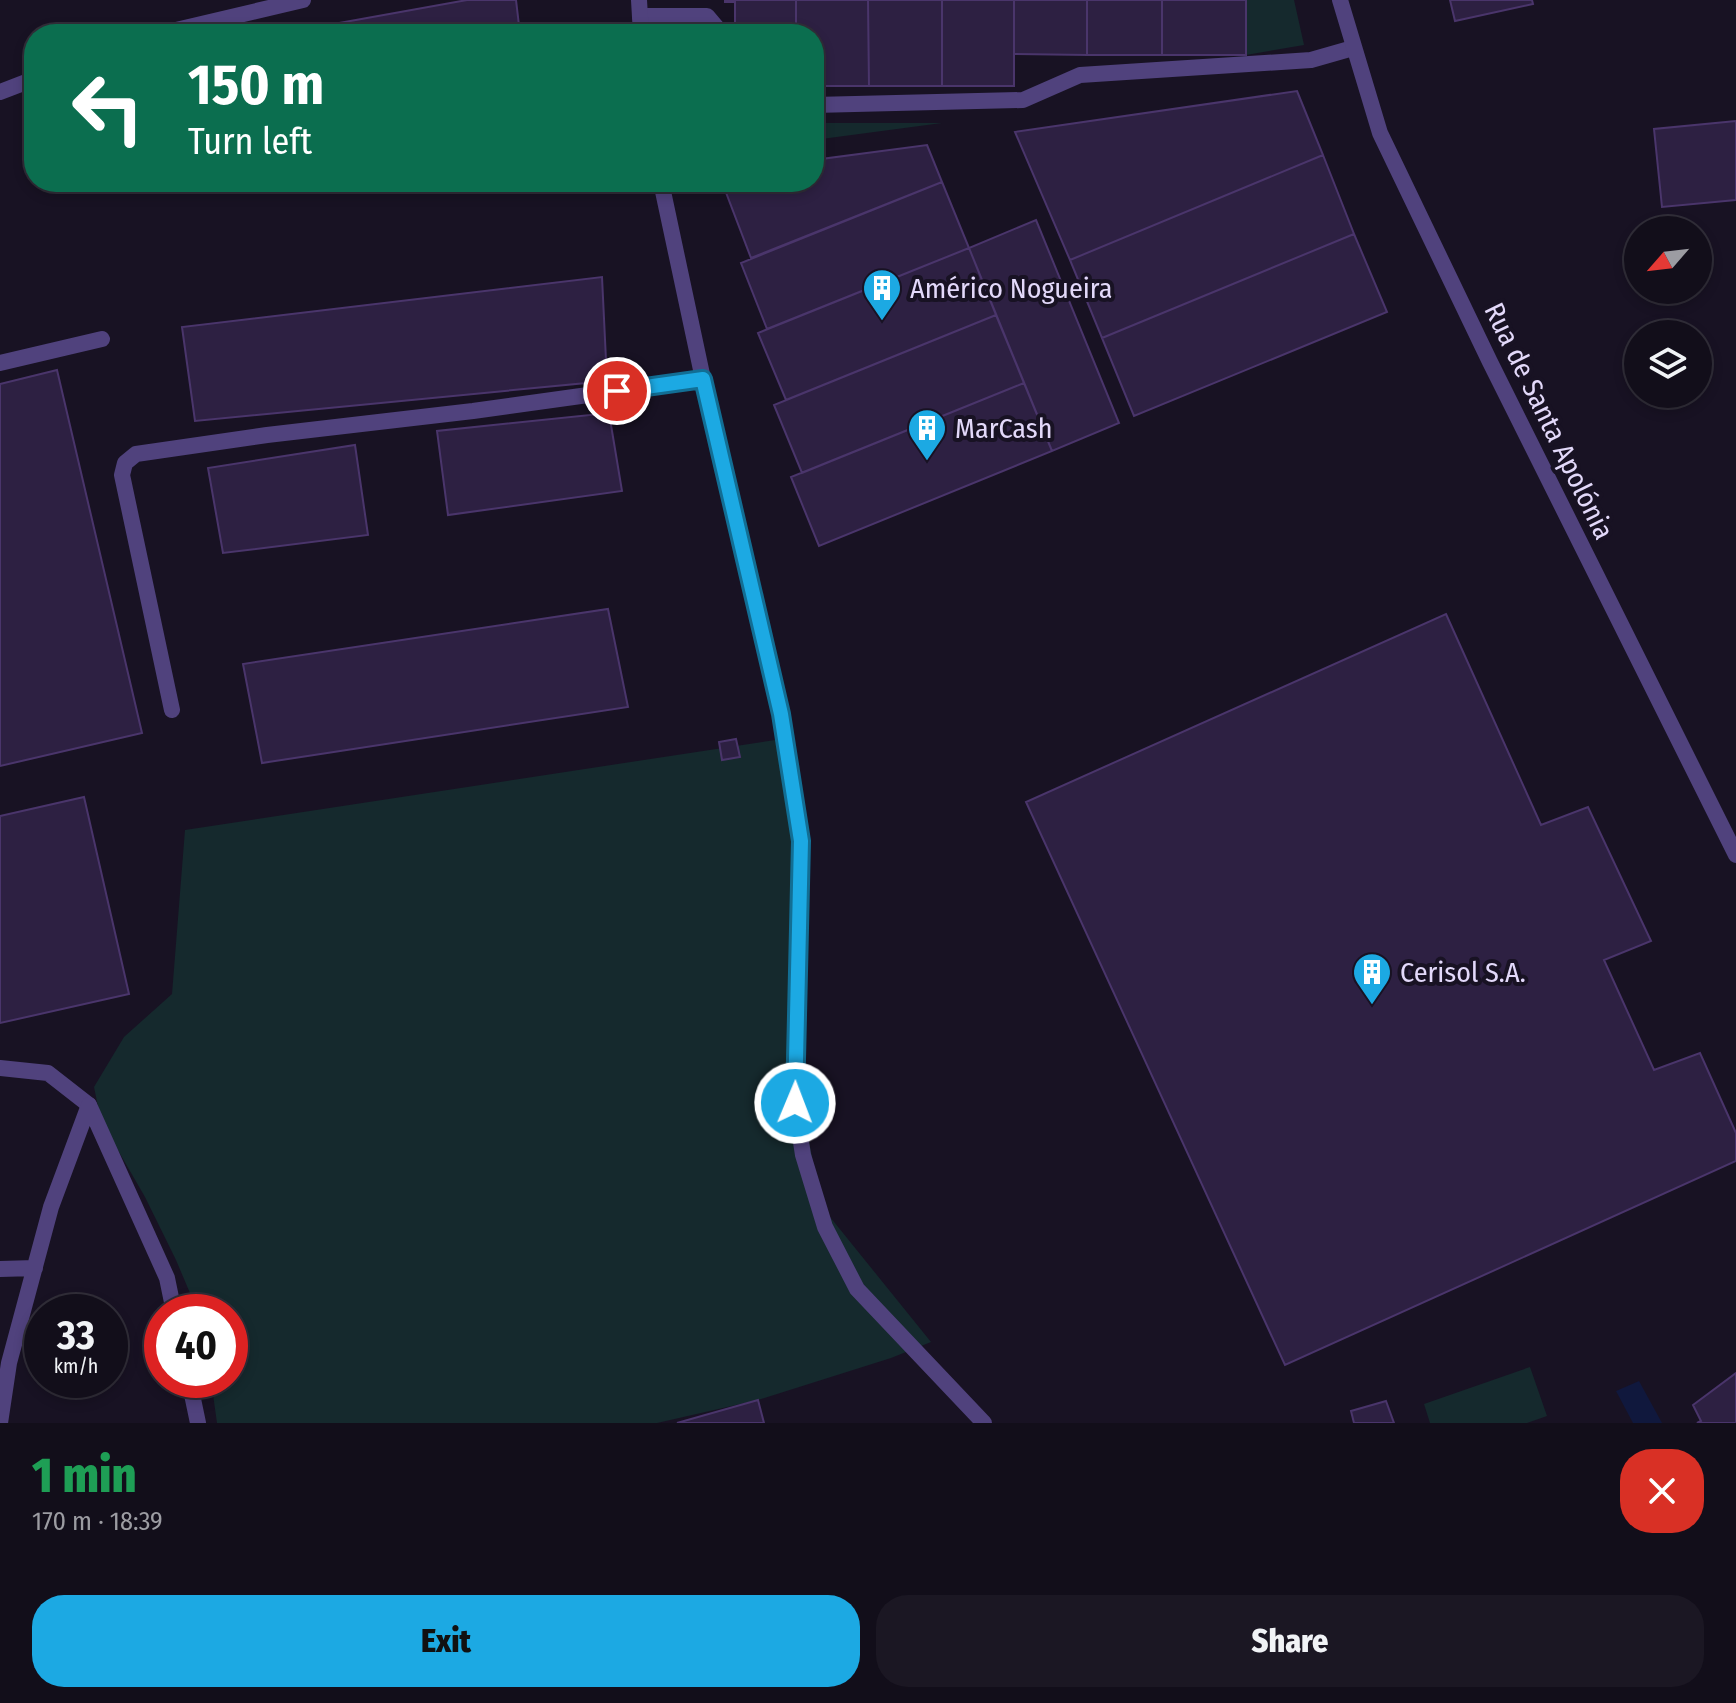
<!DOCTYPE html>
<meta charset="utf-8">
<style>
body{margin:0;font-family:"Fira Sans Condensed",sans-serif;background:#1b1723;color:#f1f3f6;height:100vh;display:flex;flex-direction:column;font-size:30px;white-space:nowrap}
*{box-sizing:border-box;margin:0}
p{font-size:26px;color:#9c9ca2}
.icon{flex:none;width:44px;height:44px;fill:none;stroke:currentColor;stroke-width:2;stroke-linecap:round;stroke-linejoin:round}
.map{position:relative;height:1423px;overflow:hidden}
.sheet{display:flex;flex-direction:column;background:#120e1a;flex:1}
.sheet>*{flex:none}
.hud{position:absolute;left:24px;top:24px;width:800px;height:168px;border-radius:32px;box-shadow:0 4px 12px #0003,0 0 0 2px #312e39;background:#0b6e4f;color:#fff;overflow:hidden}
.needle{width:52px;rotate:242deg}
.tools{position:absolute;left:1624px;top:216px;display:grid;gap:16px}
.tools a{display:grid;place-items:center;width:88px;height:88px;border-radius:50%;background:#120e1a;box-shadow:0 4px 12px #0003,0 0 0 2px #312e39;font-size:40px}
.speed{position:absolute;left:24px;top:1294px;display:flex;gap:16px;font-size:40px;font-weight:700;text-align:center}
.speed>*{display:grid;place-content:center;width:104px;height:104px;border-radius:50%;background:#120e1a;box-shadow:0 4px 12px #0003,0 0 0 2px #312e39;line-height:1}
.speed small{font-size:20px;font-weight:400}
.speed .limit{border:12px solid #d22;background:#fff;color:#111}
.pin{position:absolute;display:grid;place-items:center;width:68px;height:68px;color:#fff;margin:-34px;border:4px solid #fff;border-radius:50%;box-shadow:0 2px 8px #0007}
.me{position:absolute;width:88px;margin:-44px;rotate:1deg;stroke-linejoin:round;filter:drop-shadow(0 0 6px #0008)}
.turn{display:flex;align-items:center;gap:28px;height:168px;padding:0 32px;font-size:36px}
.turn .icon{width:104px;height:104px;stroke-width:2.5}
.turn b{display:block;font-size:56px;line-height:68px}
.round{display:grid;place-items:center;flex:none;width:84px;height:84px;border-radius:32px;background:#1b1723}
.overview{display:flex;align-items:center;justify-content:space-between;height:136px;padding:0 32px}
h1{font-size:48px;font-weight:800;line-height:60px;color:#1e9e55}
.button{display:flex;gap:16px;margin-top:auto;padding:16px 32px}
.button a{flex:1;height:92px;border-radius:32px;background:#1ca9e3;color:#111;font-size:32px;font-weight:800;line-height:92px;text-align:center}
.button a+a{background:#1b1723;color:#f1f3f6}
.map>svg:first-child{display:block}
.green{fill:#15292d}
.water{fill:#10183d}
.building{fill:#2d2042;stroke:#4a356b;stroke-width:2}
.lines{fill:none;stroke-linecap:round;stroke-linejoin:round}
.service{stroke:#50427d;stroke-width:16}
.minor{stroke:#50427d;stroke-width:16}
.tertiary{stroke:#50427d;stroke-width:16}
.route-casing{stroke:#126e94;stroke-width:20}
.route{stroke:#1ca9e3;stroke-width:14}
.labels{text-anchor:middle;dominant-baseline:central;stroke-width:8;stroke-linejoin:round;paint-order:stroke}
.poi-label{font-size:28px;fill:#e3d9fa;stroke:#181223;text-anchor:start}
.street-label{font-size:28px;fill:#e3d9fa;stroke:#181223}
</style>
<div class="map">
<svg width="1736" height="1423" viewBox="0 0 1736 1423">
<rect width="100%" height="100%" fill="#181223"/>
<path class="green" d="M 1246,0 L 1294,0 L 1304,45 L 1246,55 Z
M 814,123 L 942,123 L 814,140 Z
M 775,740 L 796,826 L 804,1116 L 822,1207 L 931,1342 L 891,1358 L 758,1400 L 657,1423 L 217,1423 L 211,1380 L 230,1380 L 230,1312 L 198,1312 L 176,1260 L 145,1197 L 101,1121 L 94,1087 L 124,1037 L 172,994 L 185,830 Z
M 1530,1367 L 1547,1416 L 1527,1423 L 1430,1423 L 1424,1404 Z"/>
<path class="water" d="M 1639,1381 L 1662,1423 L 1633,1423 L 1616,1391 Z"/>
<path class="building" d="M 467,0 L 516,0 L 520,34 L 278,34 Z
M 725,0 L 796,0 L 796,34 L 735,34 L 735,2 L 725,2 Z
M 796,0 L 868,0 L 869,86 L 814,86 L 814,34 L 796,34 Z
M 868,0 L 942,0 L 942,86 L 869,86 Z
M 942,0 L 1014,0 L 1014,86 L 942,86 Z
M 1014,0 L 1087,0 L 1087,55 L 1014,54 Z
M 1087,0 L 1162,0 L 1162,55 L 1087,55 Z
M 1162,0 L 1246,0 L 1246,55 L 1162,55 Z
M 1450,0 L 1532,0 L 1533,4 L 1455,21 Z
M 1297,91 L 1323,155 L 1070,260 L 1015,132 Z
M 1736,121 L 1736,200 L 1662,207 L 1654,129 Z
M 927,145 L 942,182 L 751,258 L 722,182 L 814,182 L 814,160 Z
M 1323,155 L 1354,234 L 1102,338 L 1070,260 Z
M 942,182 L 969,248 L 767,329 L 741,263 Z
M 1036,220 L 1119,423 L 1052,451 L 969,248 Z
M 1354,234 L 1387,312 L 1134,416 L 1102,338 Z
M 969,248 L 996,315 L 786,400 L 758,333 Z
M 602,277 L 607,381 L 195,421 L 182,327 Z
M 996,315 L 1024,383 L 802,473 L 774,405 Z
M 57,370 L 142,733 L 0,766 L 0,384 Z
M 1024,383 L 1052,451 L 819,546 L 791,477 Z
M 609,413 L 622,491 L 448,515 L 437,431 Z
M 355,445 L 368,535 L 223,553 L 208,468 Z
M 608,609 L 628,707 L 262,763 L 243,664 Z
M 1446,614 L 1541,825 L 1588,807 L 1651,941 L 1604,960 L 1654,1070 L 1700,1053 L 1736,1133 L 1736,1161 L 1285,1365 L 1026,802 Z
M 736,739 L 740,757 L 722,760 L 719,742 Z
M 84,797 L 129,994 L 0,1023 L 0,816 Z
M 1736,1373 L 1736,1423 L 1697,1423 L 1701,1421 L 1693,1405 Z
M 758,1400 L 764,1423 L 677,1423 Z
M 1386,1401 L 1394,1423 L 1354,1423 L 1351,1411 Z"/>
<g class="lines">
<path class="service" d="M 640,16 L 707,16 L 718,29 L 718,34
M 159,34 L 303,0
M 0,92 L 34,79
M 814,105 L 1023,100 L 1080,75 L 1311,60 L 1353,48
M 0,363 L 102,339
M 172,710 L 122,475 L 125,463 L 136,454 L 267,435 L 473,411 L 703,379
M 0,1068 L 48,1073 L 89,1105"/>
<path class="minor" d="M 1340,0 L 1380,133 L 1490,362 L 1736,855
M 89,1105 L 167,1278 L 174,1312
M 0,1269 L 35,1268
M 189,1380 L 198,1423
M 0,1423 L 9,1363 L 51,1207 L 89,1105"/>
<path class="tertiary" d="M 639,0 L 641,34
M 661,182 L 703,379 L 781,714 L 801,841 L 795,1103 L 803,1155 L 825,1227 L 857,1289 L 984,1423"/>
</g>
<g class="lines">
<defs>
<path id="route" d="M 617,391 L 703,379 L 781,714 L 801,841 L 795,1103"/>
</defs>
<use href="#route" class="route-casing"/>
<use href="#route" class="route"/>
</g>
<defs>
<symbol id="building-pin" viewBox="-11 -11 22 30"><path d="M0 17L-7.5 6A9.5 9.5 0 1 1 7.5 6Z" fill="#1ca9e3" stroke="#181223"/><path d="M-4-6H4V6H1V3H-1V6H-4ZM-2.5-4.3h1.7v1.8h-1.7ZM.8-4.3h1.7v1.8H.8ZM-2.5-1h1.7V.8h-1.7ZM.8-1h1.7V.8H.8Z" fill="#fff"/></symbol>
</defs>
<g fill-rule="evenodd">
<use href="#building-pin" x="860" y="266" width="44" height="60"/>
<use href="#building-pin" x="905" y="406" width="44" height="60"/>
<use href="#building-pin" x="1350" y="950" width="44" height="60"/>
</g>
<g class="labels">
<g class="poi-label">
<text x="910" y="288">Américo Nogueira</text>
<text x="955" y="428">MarCash</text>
<text x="1400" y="972">Cerisol S.A.</text>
</g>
<g class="street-label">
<text transform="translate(1549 421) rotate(64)">Rua de Santa Apolónia</text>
</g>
</g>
</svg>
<div class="tools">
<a><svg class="needle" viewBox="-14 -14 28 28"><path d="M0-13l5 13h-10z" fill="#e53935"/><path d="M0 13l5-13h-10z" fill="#9c9ca2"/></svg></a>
<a><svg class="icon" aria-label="layers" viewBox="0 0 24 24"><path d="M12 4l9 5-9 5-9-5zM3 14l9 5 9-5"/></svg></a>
</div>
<div class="speed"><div>33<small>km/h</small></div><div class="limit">40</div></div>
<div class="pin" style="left:617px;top:391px;background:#d93025"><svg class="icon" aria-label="arrive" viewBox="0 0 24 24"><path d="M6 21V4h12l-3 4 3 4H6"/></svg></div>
<svg class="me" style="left:795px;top:1103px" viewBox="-20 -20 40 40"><circle r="17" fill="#1ca9e3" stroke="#fff" stroke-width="3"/><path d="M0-11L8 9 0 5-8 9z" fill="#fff"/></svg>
<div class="hud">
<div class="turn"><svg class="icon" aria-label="left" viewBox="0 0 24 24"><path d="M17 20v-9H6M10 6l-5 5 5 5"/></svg><div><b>150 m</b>Turn left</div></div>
</div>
</div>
<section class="sheet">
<div class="overview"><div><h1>1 min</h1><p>170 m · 18:39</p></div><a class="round" style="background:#d93025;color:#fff"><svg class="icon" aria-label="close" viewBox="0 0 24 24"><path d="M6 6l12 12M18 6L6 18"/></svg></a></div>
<div class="button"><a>Exit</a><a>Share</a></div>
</section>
